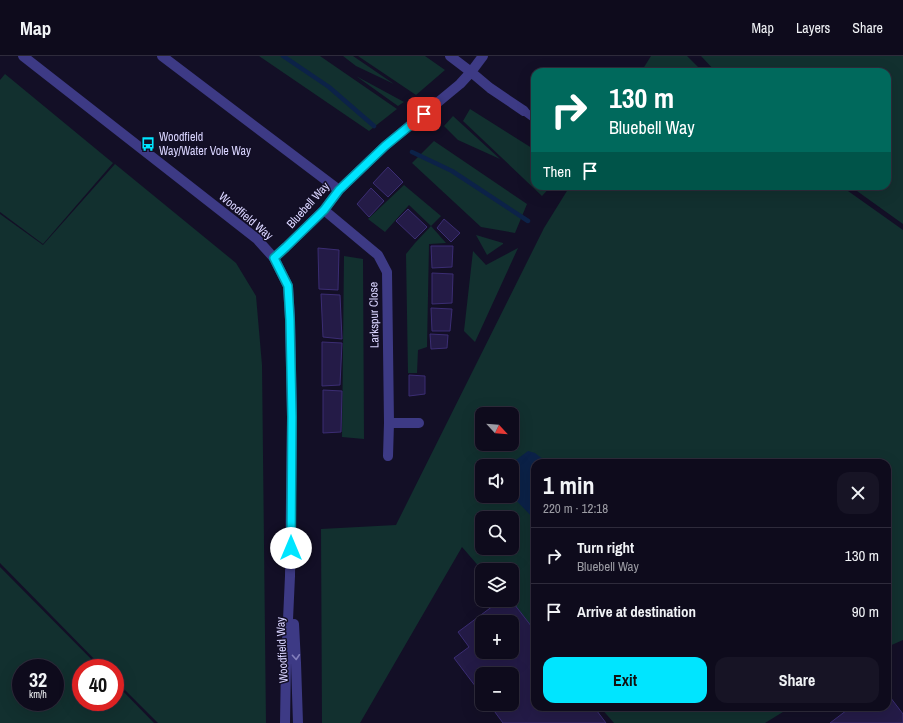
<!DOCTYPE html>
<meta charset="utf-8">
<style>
body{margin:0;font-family:"Archivo Narrow",sans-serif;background:#171425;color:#f1f3f6;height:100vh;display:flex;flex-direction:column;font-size:15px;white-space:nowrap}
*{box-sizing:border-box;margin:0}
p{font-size:13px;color:#9b9ba3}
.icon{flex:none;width:22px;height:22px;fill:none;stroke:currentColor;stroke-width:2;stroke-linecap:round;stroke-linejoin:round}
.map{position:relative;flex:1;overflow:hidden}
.side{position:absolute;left:531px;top:403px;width:360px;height:252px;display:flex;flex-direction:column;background:#0e0b1c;border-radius:12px;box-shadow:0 4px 16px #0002,0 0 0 1px #2e2b3b}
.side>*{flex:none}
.top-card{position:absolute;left:531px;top:12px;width:360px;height:122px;border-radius:12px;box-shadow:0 4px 16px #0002,0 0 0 1px #2e2b3b;background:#00695c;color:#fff;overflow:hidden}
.needle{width:26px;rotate:116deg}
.buttons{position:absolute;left:475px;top:351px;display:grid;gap:8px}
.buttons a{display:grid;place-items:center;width:44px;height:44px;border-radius:8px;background:#0e0b1c;box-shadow:0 4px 16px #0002,0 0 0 1px #2e2b3b;font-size:20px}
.speed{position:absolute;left:12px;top:603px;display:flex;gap:8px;font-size:20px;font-weight:700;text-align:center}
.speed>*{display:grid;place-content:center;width:52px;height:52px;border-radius:50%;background:#0e0b1c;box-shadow:0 4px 16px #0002,0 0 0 1px #2e2b3b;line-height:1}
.speed small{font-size:10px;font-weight:400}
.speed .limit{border:6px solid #d22;background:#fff;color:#111}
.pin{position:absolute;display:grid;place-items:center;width:34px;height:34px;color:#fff;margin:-17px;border-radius:8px;box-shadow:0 2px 6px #0006}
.me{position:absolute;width:44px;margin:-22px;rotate:0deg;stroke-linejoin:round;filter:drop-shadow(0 0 3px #0008)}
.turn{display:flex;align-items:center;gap:14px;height:84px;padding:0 12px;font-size:18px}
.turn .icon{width:52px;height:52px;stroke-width:2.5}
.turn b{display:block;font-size:28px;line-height:34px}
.then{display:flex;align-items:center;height:38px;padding:0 12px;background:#0003;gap:8px;font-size:15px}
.round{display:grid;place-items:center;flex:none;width:42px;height:42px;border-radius:12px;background:#171425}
.head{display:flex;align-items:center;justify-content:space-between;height:68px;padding:0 12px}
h1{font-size:24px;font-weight:700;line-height:30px}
.primary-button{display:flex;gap:8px;margin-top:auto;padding:8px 12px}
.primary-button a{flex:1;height:46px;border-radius:12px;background:#00e5ff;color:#111;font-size:16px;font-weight:700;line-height:46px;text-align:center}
.primary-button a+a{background:#171425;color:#f1f3f6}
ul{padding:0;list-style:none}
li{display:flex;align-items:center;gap:12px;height:56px;padding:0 12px;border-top:1px solid #2e2b3b}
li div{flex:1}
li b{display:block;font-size:15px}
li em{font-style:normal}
header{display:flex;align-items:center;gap:24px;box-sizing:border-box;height:56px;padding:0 20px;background:#0e0b1c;border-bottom:1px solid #2e2b3b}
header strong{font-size:19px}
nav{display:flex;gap:22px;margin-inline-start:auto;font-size:14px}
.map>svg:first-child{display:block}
.green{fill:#12302f;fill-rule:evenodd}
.water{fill:#0c2248}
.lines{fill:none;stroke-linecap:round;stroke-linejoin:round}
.stream{stroke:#0c2248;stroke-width:4.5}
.building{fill:#241b47;stroke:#3b2d73;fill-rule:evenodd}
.service{stroke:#3d3a85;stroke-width:8}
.minor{stroke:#3d3a85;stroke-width:10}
.tertiary{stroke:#3d3a85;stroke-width:10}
.oneway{stroke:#837fbc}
.route-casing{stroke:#0095a6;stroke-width:10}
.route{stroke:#00e5ff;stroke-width:7}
.labels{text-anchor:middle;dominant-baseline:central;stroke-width:3;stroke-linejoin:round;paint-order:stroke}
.poi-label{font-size:12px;fill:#d9d4ff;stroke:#130f26;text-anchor:start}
.street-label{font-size:12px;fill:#d9d4ff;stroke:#130f26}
</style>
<header>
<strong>Map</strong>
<nav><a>Map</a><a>Layers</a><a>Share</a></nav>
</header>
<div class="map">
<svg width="903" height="667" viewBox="0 0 903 667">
<rect width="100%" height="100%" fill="#130f26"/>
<path class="green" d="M 259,0 L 320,0 L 397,53 L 369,75 Z
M 343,0 L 353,0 L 394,28 L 356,10 Z
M 358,0 L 425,0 L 445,14 L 416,39 Z
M 651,0 L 687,0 L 703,16 L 641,16 Z
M 701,0 L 903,0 L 903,168 L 850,130 L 887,130 L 887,16 L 716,16 Z
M 5,18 L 113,107 L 43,188 L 0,156 L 0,24 Z
M 356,20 L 404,46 L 398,50 Z
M 470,53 L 535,94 L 535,130 L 551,130 L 542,140 L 463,65 Z
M 453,60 L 500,103 L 458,84 L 444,70 Z
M 434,85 L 527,148 L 515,177 L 481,171 L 412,107 Z
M 115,108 L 236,207 L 256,240 L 262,309 L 266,667 L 158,667 L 115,624 L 115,612 L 103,612 L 0,507 L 0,158 L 43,189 Z
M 404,129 L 441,160 L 431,170 L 446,187 L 429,188 L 427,291 L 418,294 L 417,317 L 408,317 L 406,198 L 415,187 L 431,170 L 409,149 L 385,176 L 368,163 Z
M 570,130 L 841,130 L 903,174 L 903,584 L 887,591 L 887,407 L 535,407 L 535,576 L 508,544 L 512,544 L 512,514 L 482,514 L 462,491 L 360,667 L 322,667 L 321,473 L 396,469 L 544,172 ZM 482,358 L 512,358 L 512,388 L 482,388 ZM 482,410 L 512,410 L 512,440 L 482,440 ZM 482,462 L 512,462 L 512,492 L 482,492 Z
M 476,179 L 503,187 L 503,188 L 487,199 Z
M 518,192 L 475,286 L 464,275 L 473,195 L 486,209 Z
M 344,200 L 363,203 L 364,383 L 342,381 Z
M 0,511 L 100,612 L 81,612 L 81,646 L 115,646 L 115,627 L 154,667 L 0,667 ZM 21,612 L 55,612 L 55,646 L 21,646 Z
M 600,651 L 791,651 L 765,667 L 614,667 Z"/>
<path class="water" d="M 528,395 L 535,397 L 548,407 L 535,407 L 535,464 L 513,441 L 512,439 L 512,410 L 509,409 Z"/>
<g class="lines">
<path class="stream" d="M 283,0 L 329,31 L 374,70
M 412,96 L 452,115 L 528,165"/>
</g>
<path class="building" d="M 388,111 L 403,126 L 388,141 L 373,127 Z
M 371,132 L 384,145 L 369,161 L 357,148 Z
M 408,153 L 427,171 L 415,183 L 396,165 Z
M 444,163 L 460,177 L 451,186 L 437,172 Z
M 431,190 L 453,190 L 452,211 L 432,212 Z
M 318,192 L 339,194 L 338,234 L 319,233 Z
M 432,217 L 453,218 L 452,247 L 432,248 Z
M 321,238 L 340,239 L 342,283 L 323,281 Z
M 431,252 L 452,253 L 450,275 L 432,275 Z
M 430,278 L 448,279 L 447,292 L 431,293 Z
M 322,286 L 342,287 L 340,329 L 322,330 Z
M 409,319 L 425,320 L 425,338 L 409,340 Z
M 323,334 L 342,335 L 341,376 L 323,377 Z
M 501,544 L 511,544 L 535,575 L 535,651 L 594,651 L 606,667 L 503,667 L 489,648 L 512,648 L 512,618 L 482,618 L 482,639 L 454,602 L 469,591 L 458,576 ZM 482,566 L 512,566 L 512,596 L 482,596 Z
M 887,637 L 903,658 L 903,667 L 830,667 L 851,651 L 887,651 Z"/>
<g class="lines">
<path class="service" d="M 524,55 L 535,63"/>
<path class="minor" d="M 162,0 L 339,134
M 450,0 L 471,16 L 490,32 L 524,55
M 324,154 L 378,199 L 387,216 L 389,367 L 388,400
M 274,202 L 286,191 L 324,154 L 339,134 L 385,90 L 460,28 L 471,16 L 483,0
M 389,367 L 419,367"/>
<path class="tertiary" d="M 23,0 L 257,183 L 274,202 L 288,230 L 290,263 L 292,361 L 290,520 L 286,607 L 285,667
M 294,568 L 296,607 L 298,667"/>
</g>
<defs><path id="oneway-chevron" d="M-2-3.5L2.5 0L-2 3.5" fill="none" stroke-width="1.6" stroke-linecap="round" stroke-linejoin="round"/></defs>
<use class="oneway" href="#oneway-chevron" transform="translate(296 601) rotate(86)"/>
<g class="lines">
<defs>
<path id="route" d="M 291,492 L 292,361 L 290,264 L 288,230 L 274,202 L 286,191 L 324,154 L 339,134 L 385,90 L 424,58"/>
</defs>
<use href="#route" class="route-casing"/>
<use href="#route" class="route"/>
</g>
<defs>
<symbol id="bus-bare" viewBox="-9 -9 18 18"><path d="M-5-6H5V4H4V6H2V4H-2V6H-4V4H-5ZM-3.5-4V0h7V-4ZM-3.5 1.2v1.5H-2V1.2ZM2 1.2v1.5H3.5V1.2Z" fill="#00e5ff" stroke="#130f26" stroke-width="2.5" paint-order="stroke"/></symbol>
</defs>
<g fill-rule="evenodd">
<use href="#bus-bare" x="138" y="78" width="20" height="20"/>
</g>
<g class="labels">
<g class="poi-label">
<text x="159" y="81">Woodfield<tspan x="159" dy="14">Way/Water Vole Way</tspan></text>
</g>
<g class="street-label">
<text transform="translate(308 149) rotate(-48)">Bluebell Way</text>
<text transform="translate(246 160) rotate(40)">Woodfield Way</text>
<text transform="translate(374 259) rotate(-91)">Larkspur Close</text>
<text transform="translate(282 594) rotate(-93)">Woodfield Way</text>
</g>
</g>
</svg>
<div class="buttons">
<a><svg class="needle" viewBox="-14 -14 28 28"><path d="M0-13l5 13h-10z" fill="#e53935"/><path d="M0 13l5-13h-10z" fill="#9b9ba3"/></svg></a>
<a><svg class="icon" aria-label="sound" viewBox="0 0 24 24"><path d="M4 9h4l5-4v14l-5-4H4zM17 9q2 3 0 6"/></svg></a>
<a><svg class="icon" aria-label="search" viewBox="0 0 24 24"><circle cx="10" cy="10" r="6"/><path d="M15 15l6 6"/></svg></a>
<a><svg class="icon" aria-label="layers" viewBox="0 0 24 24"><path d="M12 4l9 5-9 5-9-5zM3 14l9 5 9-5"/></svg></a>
<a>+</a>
<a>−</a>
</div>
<div class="speed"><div>32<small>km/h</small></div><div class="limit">40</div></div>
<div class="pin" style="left:424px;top:58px;background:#d93025"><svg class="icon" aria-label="arrive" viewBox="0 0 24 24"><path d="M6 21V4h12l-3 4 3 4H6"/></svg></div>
<svg class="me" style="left:291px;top:492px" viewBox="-20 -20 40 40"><circle r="19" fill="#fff"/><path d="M0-13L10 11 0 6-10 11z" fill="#00e5ff"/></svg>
<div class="top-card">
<div class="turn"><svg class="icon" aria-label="right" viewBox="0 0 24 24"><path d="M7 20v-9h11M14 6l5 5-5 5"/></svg><div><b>130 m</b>Bluebell Way</div></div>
<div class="then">Then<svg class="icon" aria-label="arrive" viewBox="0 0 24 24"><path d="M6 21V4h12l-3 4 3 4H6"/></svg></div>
</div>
<section class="side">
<div class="head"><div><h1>1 min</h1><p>220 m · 12:18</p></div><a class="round"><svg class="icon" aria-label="close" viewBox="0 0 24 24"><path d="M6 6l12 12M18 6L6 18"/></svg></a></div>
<ul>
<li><svg class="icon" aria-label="right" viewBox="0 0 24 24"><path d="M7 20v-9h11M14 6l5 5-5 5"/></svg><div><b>Turn right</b><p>Bluebell Way</p></div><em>130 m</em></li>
<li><svg class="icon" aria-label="arrive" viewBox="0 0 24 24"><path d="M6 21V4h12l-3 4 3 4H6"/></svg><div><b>Arrive at destination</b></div><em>90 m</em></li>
</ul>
<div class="primary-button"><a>Exit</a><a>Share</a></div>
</section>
</div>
